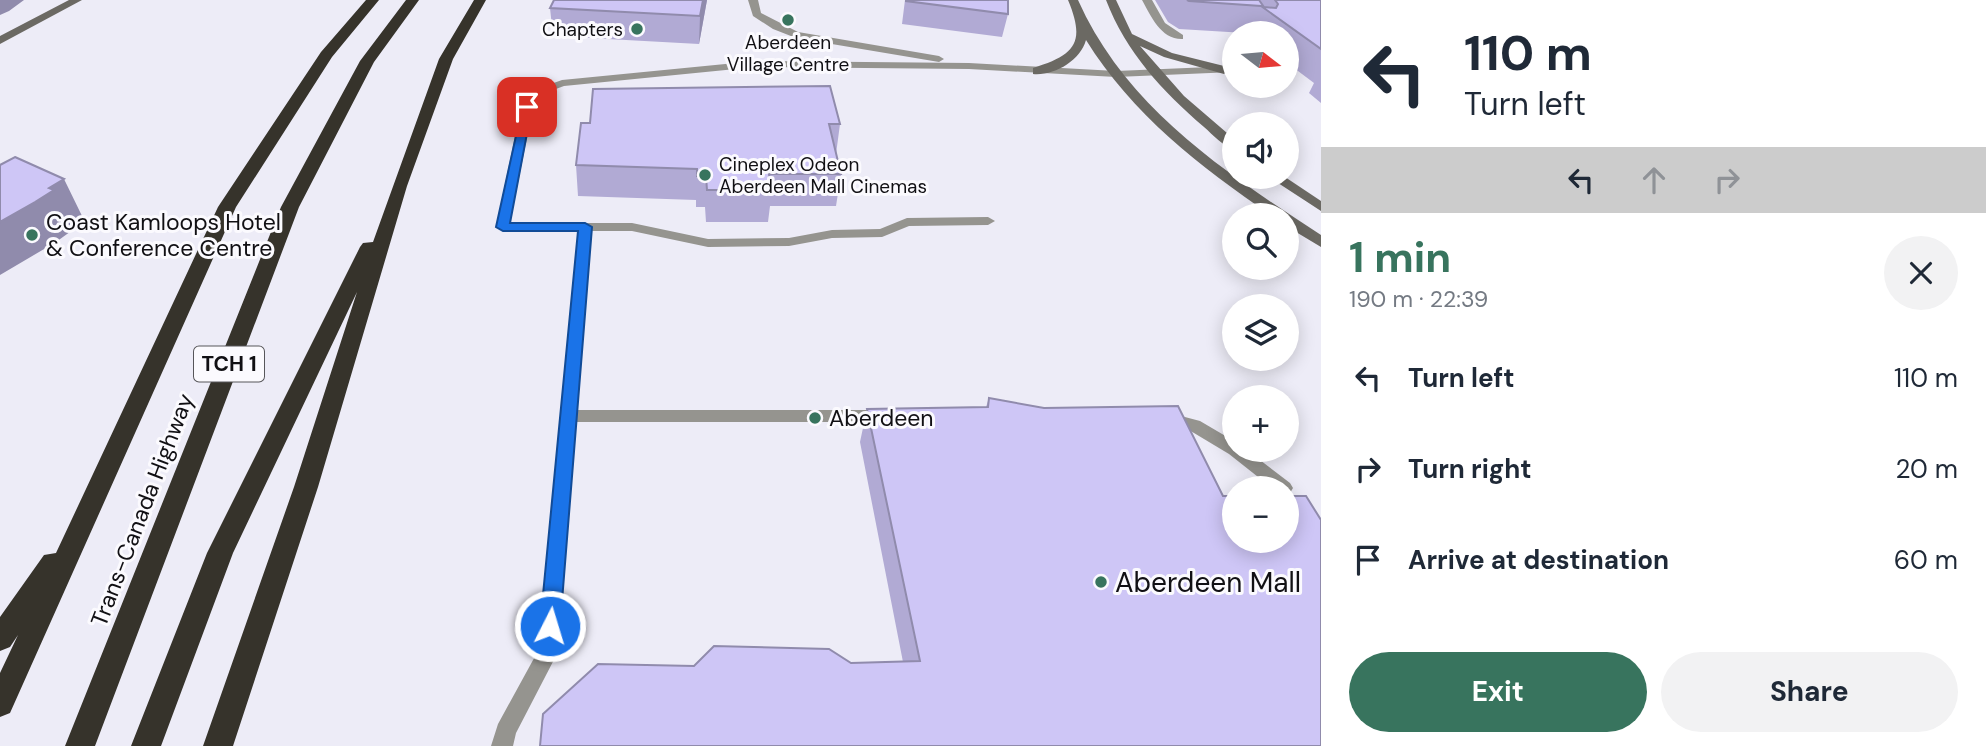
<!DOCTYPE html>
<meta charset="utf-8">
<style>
body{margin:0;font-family:"DM Sans",sans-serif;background:#f2f2f3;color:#1f2937;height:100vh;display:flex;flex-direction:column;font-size:26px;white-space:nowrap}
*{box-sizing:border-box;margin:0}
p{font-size:23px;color:#747a83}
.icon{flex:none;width:38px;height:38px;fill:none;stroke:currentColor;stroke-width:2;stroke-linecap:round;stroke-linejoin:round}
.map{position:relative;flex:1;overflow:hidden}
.details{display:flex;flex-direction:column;background:#fff;width:665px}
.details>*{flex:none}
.guide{background:#fff;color:#1f2937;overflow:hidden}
.needle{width:46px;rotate:106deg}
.controls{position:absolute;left:1222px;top:21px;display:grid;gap:14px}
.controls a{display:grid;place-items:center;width:77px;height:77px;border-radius:50%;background:#fff;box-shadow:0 4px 18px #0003;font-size:35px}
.pin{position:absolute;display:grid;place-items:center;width:60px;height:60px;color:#fff;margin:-30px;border-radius:14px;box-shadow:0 4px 10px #0006}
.me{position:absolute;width:77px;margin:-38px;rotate:5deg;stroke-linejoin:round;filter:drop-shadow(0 0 5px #0008)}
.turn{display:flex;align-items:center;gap:24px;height:147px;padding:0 28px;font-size:32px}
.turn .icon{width:91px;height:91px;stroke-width:2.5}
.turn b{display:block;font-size:49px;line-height:60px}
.lanes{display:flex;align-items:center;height:66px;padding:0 28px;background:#0003;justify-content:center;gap:35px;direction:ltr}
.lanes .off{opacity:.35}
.round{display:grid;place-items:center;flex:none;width:74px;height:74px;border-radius:37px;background:#f2f2f3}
.head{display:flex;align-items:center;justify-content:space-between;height:119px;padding:0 28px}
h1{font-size:42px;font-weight:700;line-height:52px;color:#38745e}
.button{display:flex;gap:14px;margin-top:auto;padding:14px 28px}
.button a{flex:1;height:80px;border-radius:42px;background:#38745e;color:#fff;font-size:28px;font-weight:700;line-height:80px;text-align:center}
.button a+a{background:#f2f2f3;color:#1f2937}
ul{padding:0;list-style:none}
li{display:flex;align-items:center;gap:21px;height:91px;padding:0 28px}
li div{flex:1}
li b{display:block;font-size:26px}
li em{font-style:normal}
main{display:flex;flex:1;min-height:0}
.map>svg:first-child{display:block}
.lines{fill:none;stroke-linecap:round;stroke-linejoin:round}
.lane{fill:#95948f;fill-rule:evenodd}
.secondary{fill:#6b6963;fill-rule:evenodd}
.highway{fill:#36332b;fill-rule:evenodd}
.wall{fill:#b1aad4}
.shaded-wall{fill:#908bac}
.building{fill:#cec6f6;stroke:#908bac;stroke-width:2}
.route{fill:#1a73e8;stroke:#114b97;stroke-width:2}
.poi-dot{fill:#38745e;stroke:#fbfafe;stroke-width:2.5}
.labels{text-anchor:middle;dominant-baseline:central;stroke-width:6;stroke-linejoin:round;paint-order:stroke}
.far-poi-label{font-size:19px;fill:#111014;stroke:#fbfafe;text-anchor:end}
.shield{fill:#fbfafe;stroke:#57565a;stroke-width:2}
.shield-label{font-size:21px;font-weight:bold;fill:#111014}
.poi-label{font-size:23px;fill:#111014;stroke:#fbfafe;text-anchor:start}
.street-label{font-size:23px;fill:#111014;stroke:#fbfafe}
.near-poi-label{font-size:28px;fill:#111014;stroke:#fbfafe;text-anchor:start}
</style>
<main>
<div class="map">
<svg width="1321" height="746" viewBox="0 0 1321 746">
<rect width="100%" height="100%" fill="#edecf7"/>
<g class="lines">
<path class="lane" d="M 748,0 L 758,0 L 761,13 L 798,32 L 939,56 L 944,59 L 939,62 L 796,38 L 773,29 L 753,16 Z
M 1142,0 L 1152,0 L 1165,23 L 1183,35 L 1183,39 C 1161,40 1151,16 1142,0 Z
M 756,61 L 969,63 L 1116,71 L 1234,66 L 1234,72 L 1116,77 L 969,69 L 756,67 L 564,86 L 545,93 L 533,108 L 510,223 L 632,223 L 708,239 L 789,238 L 832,230 L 880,229 L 907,218 L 988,217 L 995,221 L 988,225 L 909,226 L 882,237 L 832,238 L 789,246 L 708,247 L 632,231 L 591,231 L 577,410 L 888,410 L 894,412 L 896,416 L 894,420 L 888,422 L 576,422 L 558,652 L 516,733 L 513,746 L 491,746 L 498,724 L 538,651 L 578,231 L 503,231 L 496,227 L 521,107 L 537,89 L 562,80 Z
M 1166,412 L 1200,421 L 1234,441 L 1234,450 L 1247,450 L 1290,483 L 1293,488 L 1290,493 L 1286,494 L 1286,488 L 1272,488 L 1229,454 L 1189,430 L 1160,422 L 1158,418 L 1160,414 Z"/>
<path class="secondary" d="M 69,0 L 82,0 L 0,44 L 0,36 Z
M 1068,0 L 1078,0 C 1126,108 1226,173 1321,235 L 1321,247 L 1286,226 L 1286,215 L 1271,215 C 1200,167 1132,114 1086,40 C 1080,61 1054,76 1033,74 L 1033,68 C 1075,55 1086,43 1068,0 Z
M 1106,0 L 1116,0 L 1132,34 L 1172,53 L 1228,67 L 1230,70 L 1224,74 L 1164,57 L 1140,46 L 1184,96 L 1234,139 L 1234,150 C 1223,146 1213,135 1204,127 C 1162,91 1126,52 1106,0 Z
M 1269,177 L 1285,177 L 1321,201 L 1321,211 Z"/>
<path class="highway" d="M 366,0 L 379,0 L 332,57 L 236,207 L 10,713 L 0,717 L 0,673 L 18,635 L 10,647 L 0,651 L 0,617 L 44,555 L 56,553 L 218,207 L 321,52 Z
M 406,0 L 419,0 L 374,62 L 299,207 L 95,746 L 65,746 L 281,207 L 360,61 Z
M 474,0 L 486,0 L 453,59 L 407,186 L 318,487 L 233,746 L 203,746 L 294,487 L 357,292 L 233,553 L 161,746 L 131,746 L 207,553 L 360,247 L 363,243 L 373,242 L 439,59 Z"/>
</g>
<path class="wall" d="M 554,0 L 707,0 L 699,44 L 553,36 L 550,8 Z
M 905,0 L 1008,0 L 1008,14 L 1002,37 L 902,24 Z
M 1155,0 L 1321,0 L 1321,103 L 1309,93 L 1314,83 L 1286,62 L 1286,33 L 1245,33 L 1179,29 L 1168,22 Z
M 581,123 L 840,124 L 836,154 L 841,174 L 836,206 L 770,206 L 768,222 L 706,222 L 705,207 L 696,207 L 696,200 L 578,196 L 576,165 Z
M 989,398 L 1321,746 L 694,666 L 903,662 L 860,442 L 867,409 L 986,407 Z"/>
<path class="shaded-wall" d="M 0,0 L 24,0 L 9,11 L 0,15 Z
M 703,0 L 707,0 L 699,44 L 700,16 Z
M 64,179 L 83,218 L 72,225 L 74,229 L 56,242 L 0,275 L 0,222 L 49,188 Z"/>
<path class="building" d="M 554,0 L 703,0 L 700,16 L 550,8 Z
M 906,0 L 1008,0 L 1008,14 L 906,1 Z
M 1187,0 L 1259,0 L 1264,7 L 1276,8 L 1278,4 L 1275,0 L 1321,0 L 1321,49 L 1261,6 L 1189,1 Z
M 830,86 L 840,124 L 829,124 L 841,174 L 769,174 L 771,190 L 707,190 L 706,176 L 697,176 L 697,169 L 576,165 L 581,123 L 590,123 L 593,89 Z
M 15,157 L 64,179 L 49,188 L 54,190 L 35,202 L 0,222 L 0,165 Z
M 989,398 L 1044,408 L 1178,406 L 1223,496 L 1234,496 L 1234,541 L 1286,541 L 1286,496 L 1306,496 L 1321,520 L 1321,746 L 540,746 L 543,714 L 598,664 L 694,666 L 714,646 L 829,649 L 851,663 L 920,661 L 867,409 L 988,407 Z"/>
<path class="route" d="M 523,104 L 532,107 L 510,223 L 585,223 L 592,227 L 560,626 L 558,633 L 550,635 L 543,633 L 540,626 L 578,231 L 503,231 L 496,227 Z"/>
<g class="poi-dot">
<circle cx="788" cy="20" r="7"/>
<circle cx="637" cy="29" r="7"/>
<circle cx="705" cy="175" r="7"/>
<circle cx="32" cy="235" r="7"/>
<circle cx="815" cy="418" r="7"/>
<circle cx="1101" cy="582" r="7"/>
</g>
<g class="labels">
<g class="far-poi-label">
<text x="623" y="29">Chapters</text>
<text x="788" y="42" text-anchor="middle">Aberdeen<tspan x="788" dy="22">Village Centre</tspan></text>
<text x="719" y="164" text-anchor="start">Cineplex Odeon<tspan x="719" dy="22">Aberdeen Mall Cinemas</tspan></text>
</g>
<rect class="shield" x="194" y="346.5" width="70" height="35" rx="5"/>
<g class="shield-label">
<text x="229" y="364">TCH 1</text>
</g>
<g class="poi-label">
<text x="46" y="222">Coast Kamloops Hotel<tspan x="46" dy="26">&amp; Conference Centre</tspan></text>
<text x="829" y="418">Aberdeen</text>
</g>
<g class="street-label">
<text transform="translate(142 510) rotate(-69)">Trans-Canada Highway</text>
</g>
<g class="near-poi-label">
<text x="1115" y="582">Aberdeen Mall</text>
</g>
</g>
</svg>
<div class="controls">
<a><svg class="needle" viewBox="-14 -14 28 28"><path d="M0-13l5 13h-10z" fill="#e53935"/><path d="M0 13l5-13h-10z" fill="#747a83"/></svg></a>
<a><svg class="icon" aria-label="sound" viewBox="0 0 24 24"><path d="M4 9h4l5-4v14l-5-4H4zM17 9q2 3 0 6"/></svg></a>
<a><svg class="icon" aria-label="search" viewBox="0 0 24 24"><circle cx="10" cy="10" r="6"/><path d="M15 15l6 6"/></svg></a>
<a><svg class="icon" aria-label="layers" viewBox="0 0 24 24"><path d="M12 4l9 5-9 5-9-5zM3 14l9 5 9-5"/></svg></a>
<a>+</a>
<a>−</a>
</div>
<div class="pin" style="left:527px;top:107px;background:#d93025"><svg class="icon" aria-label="arrive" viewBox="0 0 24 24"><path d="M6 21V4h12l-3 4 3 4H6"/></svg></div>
<svg class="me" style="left:550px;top:626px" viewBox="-20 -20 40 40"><circle r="17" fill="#1a73e8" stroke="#fff" stroke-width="3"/><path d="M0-11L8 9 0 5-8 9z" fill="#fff"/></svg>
</div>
<section class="details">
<div class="guide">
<div class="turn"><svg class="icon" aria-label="left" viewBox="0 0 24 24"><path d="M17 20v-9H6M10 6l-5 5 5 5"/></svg><div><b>110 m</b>Turn left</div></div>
<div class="lanes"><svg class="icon" aria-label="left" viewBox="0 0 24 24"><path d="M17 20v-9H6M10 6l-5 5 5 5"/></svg><svg class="icon off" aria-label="ahead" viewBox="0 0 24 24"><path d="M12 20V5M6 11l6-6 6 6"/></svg><svg class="icon off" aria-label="right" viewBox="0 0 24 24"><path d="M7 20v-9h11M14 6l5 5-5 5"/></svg></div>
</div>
<div class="head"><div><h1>1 min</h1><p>190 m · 22:39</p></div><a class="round"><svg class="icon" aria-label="close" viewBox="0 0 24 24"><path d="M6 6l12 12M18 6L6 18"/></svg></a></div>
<ul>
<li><svg class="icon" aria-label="left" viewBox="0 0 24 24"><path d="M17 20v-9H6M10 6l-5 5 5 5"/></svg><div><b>Turn left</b></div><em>110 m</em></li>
<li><svg class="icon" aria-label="right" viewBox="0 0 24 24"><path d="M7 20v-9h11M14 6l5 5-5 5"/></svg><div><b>Turn right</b></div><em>20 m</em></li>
<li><svg class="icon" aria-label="arrive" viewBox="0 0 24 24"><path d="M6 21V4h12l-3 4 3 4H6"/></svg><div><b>Arrive at destination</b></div><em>60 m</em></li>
</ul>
<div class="button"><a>Exit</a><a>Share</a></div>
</section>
</main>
